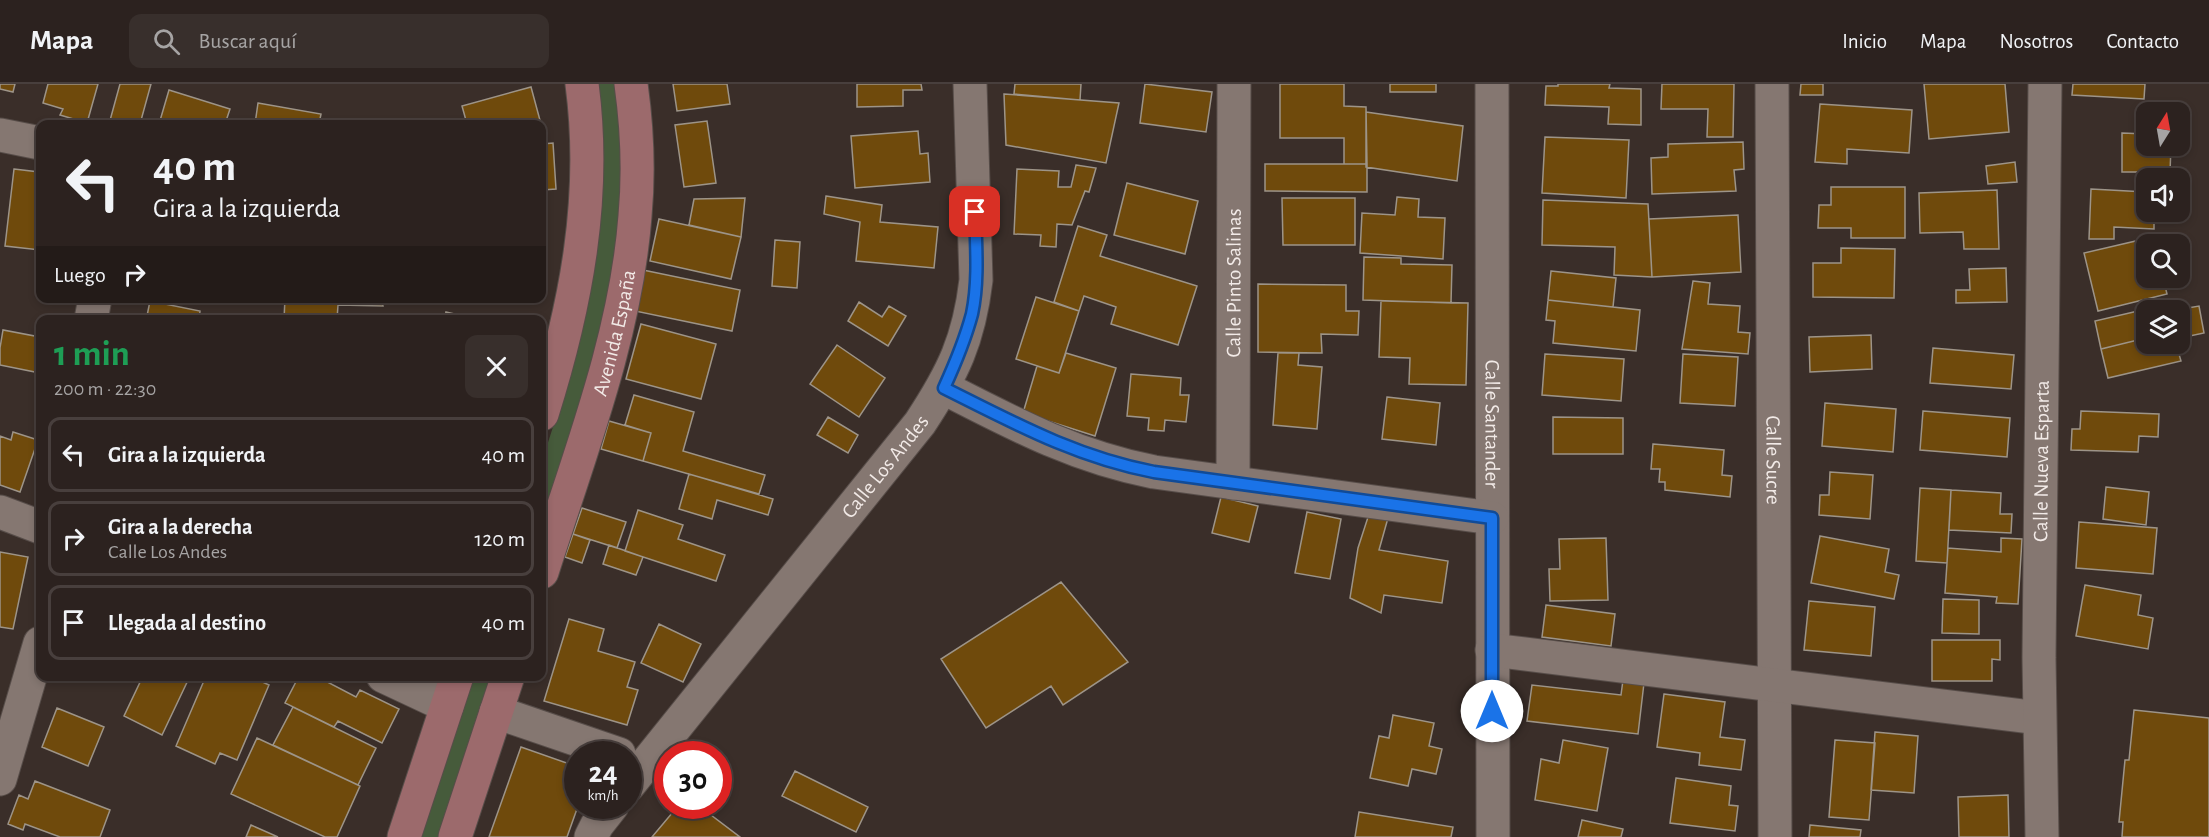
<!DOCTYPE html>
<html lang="es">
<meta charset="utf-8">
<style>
body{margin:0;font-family:"Alegreya Sans",sans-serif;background:#382f2c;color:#f1f3f6;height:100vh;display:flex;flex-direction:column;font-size:22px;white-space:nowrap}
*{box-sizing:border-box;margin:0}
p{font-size:20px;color:#a6a4a4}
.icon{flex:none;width:33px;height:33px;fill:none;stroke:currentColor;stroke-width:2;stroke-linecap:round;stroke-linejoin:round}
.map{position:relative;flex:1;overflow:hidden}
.drawer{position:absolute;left:36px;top:231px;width:510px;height:366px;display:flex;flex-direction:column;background:#2c221f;border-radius:12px;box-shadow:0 3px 9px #0003,0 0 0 2px #483f3d}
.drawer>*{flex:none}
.guide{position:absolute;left:36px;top:36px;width:510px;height:183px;border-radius:12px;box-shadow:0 3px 9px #0003,0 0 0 2px #483f3d;background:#2c221f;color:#f1f3f6;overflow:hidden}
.needle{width:39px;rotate:11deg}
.tools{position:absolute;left:2136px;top:18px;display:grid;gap:12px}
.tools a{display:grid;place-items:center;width:54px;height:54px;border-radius:12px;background:#2c221f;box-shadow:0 3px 9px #0003,0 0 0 2px #483f3d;font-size:30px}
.speed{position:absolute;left:564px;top:657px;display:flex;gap:12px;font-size:30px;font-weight:700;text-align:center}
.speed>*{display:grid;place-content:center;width:78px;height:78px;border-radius:50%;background:#2c221f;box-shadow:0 3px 9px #0003,0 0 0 2px #483f3d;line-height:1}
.speed small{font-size:15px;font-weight:400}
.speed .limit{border:9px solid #d22;background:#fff;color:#111}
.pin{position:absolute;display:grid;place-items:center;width:51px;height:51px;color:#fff;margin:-26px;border-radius:12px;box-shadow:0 3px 9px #0006}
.me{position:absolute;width:66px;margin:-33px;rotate:0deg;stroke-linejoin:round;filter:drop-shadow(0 0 4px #0008)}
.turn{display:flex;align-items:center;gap:21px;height:126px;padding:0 18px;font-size:27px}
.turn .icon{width:78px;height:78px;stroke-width:2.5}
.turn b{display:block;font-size:42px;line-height:51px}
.then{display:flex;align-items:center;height:57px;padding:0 18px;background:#0003;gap:12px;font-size:22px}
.round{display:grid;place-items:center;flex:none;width:63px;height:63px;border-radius:12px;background:#382f2c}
.headline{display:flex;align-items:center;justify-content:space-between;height:102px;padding:0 18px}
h1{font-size:36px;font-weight:700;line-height:45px;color:#1e9e55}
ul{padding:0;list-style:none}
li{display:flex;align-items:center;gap:18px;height:75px;margin:0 12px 9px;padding:0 6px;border:3px solid #483f3d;border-radius:12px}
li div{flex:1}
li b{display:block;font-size:22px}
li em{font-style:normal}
header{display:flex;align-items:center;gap:36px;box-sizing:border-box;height:84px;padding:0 30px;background:#2c221f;border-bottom:2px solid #483f3d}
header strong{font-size:28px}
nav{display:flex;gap:33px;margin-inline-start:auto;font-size:21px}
.search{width:420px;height:54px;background:#382f2c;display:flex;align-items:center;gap:15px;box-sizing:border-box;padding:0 21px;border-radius:12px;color:#a6a4a4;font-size:22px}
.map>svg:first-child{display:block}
.green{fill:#465b3b}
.building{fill:#6f4a0c;stroke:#9d9488;stroke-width:1.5}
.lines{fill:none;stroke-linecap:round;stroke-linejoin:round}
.street-casing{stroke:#574d49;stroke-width:35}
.secondary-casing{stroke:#574d49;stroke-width:35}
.street{stroke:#857771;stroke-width:33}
.secondary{stroke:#9c6a6c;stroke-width:33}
.route-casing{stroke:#114b97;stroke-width:15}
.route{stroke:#1a73e8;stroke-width:10}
.labels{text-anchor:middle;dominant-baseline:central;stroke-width:4.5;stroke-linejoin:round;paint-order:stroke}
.street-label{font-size:21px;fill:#f2eae7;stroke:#3a2e29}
</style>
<header>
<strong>Mapa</strong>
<div class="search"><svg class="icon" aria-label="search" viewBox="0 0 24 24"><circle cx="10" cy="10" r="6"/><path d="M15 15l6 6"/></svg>Buscar aquí</div>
<nav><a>Inicio</a><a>Mapa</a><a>Nosotros</a><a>Contacto</a></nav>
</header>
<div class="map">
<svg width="2209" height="753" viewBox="0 0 2209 753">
<rect width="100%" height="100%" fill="#3a2e29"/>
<path class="green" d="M 597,0 L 617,0 C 620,44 625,88 621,132 C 611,238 574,340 542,441 L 542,377 L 563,312 Z
M 472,593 L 492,593 L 440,753 L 419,753 Z"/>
<path class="building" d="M 0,0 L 15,0 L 13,8 L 0,5 Z
M 48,0 L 98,0 L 87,39 L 60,31 L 63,25 L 43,19 Z
M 120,0 L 151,0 L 140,40 L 109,40 Z
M 673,0 L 727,0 L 730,20 L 677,27 Z
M 857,0 L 921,0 L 922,6 L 903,6 L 903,22 L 857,23 Z
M 1015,0 L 1081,0 L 1080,16 L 1014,10 Z
M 1145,0 L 1212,8 L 1206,48 L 1140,39 Z
M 1280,0 L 1344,0 L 1344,22 L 1366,23 L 1367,80 L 1344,80 L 1344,54 L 1280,54 Z
M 1390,0 L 1436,0 L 1436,8 L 1390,8 Z
M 1558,0 L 1610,0 L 1609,4 L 1641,5 L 1641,41 L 1608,40 L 1609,23 L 1545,21 L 1546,2 L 1558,2 Z
M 1662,0 L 1734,0 L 1733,53 L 1707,53 L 1708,25 L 1661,25 Z
M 1801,0 L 1823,0 L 1823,11 L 1800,11 Z
M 1924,0 L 2005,0 L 2009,48 L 1929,55 Z
M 2073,0 L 2145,0 L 2144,15 L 2072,11 Z
M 531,3 L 541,40 L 467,40 L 462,22 Z
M 169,6 L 230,25 L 225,40 L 159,40 Z
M 1004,10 L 1119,19 L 1106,79 L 1006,61 Z
M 258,19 L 321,30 L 319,40 L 255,40 Z
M 1820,20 L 1912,26 L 1909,69 L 1847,65 L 1847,80 L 1815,78 Z
M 1366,28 L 1463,42 L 1457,97 L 1366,83 Z
M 707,37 L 716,99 L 684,103 L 675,41 Z
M 918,47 L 920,70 L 928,69 L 930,98 L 855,104 L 851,52 Z
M 2122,49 L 2146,50 L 2146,62 L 2171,62 L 2170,88 L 2122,88 Z
M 1545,53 L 1629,56 L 1626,114 L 1542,109 Z
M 1743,58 L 1744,85 L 1734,86 L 1736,107 L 1652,110 L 1651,74 L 1668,73 L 1668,60 Z
M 553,59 L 556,105 L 542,106 L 542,60 Z
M 2015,78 L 2017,98 L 1988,100 L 1986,82 Z
M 1265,80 L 1367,80 L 1367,108 L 1265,107 Z
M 1076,81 L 1096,84 L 1089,108 L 1085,107 L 1072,141 L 1057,140 L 1056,163 L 1040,162 L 1041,151 L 1014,150 L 1017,85 L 1059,87 L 1058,103 L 1071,103 Z
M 14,85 L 39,88 L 37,105 L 40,106 L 40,166 L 5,162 Z
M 1127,99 L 1198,117 L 1185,170 L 1114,151 Z
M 1831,103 L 1905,103 L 1905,154 L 1851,154 L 1851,144 L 1818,144 L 1819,121 L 1831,121 Z
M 2091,105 L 2146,108 L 2146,128 L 2154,128 L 2154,145 L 2114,143 L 2114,155 L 2089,155 Z
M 1997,106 L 1999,165 L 1964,165 L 1963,148 L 1920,149 L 1919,109 Z
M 826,112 L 882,121 L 880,138 L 938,143 L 934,184 L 856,177 L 860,138 L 824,130 Z
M 1397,113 L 1419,115 L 1418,133 L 1445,134 L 1443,175 L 1360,169 L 1362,129 L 1395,131 Z
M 745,114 L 741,153 L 689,141 L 694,115 Z
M 1282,114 L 1355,114 L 1355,161 L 1283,161 Z
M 1543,116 L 1648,120 L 1652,193 L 1614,191 L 1615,163 L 1542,161 Z
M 1738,131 L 1741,188 L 1652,193 L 1649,135 Z
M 659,135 L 741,153 L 731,195 L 650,177 Z
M 1078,142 L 1107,151 L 1100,172 L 1197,202 L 1178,261 L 1111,240 L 1116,223 L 1084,212 L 1079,227 L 1054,218 Z
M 2153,153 L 2155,160 L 2146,160 L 2146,194 L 2163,194 L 2167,210 L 2098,227 L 2084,169 Z
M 775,156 L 800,158 L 797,204 L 772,202 Z
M 1841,164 L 1895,165 L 1894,214 L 1813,213 L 1813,179 L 1841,179 Z
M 1364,173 L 1401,174 L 1401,180 L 1452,181 L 1451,219 L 1363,216 Z
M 2006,184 L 2007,218 L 1956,219 L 1956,206 L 1970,206 L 1969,185 Z
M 643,186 L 740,206 L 732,247 L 635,227 Z
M 1551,187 L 1616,194 L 1613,223 L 1548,216 Z
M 1693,197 L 1710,199 L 1708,220 L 1740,222 L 1738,248 L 1750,249 L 1748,270 L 1682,265 Z
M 1258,200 L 1346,201 L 1346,227 L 1359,227 L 1358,251 L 1321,250 L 1322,269 L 1258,268 Z
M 1036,213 L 1079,227 L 1059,289 L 1016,275 Z
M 285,214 L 381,214 L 383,222 L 338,221 L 337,236 L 284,236 Z
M 1548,216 L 1640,226 L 1636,267 L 1553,259 L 1555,237 L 1546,236 Z
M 150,217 L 200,227 L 199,236 L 138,236 L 139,230 L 147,232 Z
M 1381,217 L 1468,219 L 1466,301 L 1409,300 L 1410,274 L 1379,273 Z
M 859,218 L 882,233 L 889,222 L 906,232 L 888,262 L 848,237 Z
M 2168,220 L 2169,226 L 2146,226 L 2146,254 L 2101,265 L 2095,237 Z
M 2199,222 L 2204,249 L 2180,254 L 2180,226 L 2176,226 Z
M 446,228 L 476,235 L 444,236 Z
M 37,239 L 40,240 L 40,289 L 0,281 L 0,264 L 3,246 L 35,252 Z
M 641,240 L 716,260 L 701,315 L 626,295 Z
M 1871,251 L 1872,285 L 1810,288 L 1809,253 Z
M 2146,254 L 2146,260 L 2176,260 L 2181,277 L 2108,294 L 2101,265 Z
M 837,261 L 885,294 L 859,333 L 810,300 Z
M 1933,264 L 2014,271 L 2011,305 L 1930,299 Z
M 1066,269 L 1116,284 L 1095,352 L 1023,329 L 1037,282 L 1059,289 Z
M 1278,269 L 1299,269 L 1298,281 L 1322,283 L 1317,345 L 1273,341 Z
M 1545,270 L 1624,275 L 1621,317 L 1542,311 Z
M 1683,270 L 1738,273 L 1735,322 L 1680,319 Z
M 1131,290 L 1181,294 L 1180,311 L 1189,311 L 1186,338 L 1165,336 L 1164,347 L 1148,346 L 1149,334 L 1127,332 Z
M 634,311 L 694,328 L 683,367 L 765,391 L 759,410 L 643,377 L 651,349 L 625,341 Z
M 1387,313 L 1440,319 L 1436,361 L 1382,355 Z
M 1825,319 L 1896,325 L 1893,368 L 1822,362 Z
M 1923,327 L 2010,334 L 2007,373 L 1920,366 Z
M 2081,327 L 2159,330 L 2158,353 L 2139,352 L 2138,368 L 2071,366 L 2072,345 L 2080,345 Z
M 828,333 L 858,351 L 848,369 L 817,351 Z
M 1553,333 L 1623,334 L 1623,370 L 1553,370 Z
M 609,337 L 651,349 L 643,377 L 601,365 Z
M 13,348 L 38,356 L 20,408 L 0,401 L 0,352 L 11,356 Z
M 1653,360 L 1724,366 L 1722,391 L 1732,392 L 1730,413 L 1665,406 L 1665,398 L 1659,398 L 1660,385 L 1651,385 Z
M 1830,388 L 1873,391 L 1870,435 L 1819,431 L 1820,411 L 1829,411 Z
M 689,390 L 773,415 L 768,431 L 717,416 L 712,435 L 679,425 Z
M 2106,403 L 2149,408 L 2146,441 L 2103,435 Z
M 1920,404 L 1951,406 L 1947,479 L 1916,477 Z
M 1951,406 L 2001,409 L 2000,430 L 2012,430 L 2011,449 L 1949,446 Z
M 1221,413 L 1258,422 L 1249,458 L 1212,449 Z
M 582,424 L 626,438 L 617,464 L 573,450 Z
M 638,426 L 683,441 L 678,455 L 725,471 L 716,497 L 625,467 Z
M 1307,428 L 1341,435 L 1330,495 L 1295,489 Z
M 1369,430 L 1388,434 L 1379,466 L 1448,477 L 1442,519 L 1384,511 L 1381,529 L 1350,514 L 1358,464 Z
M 2079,438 L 2157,444 L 2153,490 L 2076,484 Z
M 573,450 L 590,456 L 582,479 L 565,473 Z
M 1820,452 L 1889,465 L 1885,488 L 1899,491 L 1894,515 L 1811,499 Z
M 1606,454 L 1608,516 L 1550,517 L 1549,485 L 1560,485 L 1559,455 Z
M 2001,454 L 2022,455 L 2018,520 L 1996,519 L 1997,513 L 1945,509 L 1948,464 L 2001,468 Z
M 609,461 L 643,473 L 636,491 L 603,480 Z
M 0,468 L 28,473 L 13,545 L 0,543 Z
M 1061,498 L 1128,578 L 1063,621 L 1051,602 L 986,644 L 941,575 Z
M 2085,501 L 2141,511 L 2138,531 L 2153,534 L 2148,565 L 2076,552 Z
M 1943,515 L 1979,516 L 1979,550 L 1942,549 Z
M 1809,517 L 1875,523 L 1871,572 L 1804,566 Z
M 1546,521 L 1615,530 L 1611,562 L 1542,553 Z
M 569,535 L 604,545 L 598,567 L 635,578 L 627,603 L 638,606 L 627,641 L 544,617 Z
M 659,540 L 701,560 L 683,598 L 641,579 Z
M 1932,556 L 2000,556 L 2000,576 L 1992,575 L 1992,597 L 1932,597 Z
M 143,592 L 190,592 L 162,651 L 124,632 Z
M 206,592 L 215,592 L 228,598 L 230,592 L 249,592 L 269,601 L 237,676 L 220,669 L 215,680 L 176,662 Z
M 299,592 L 316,592 L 356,613 L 360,606 L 399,625 L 382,659 L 338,637 L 334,643 L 285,619 Z
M 1623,596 L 1644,599 L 1638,650 L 1527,637 L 1532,601 L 1621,611 Z
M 1664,610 L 1725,618 L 1720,653 L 1745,656 L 1741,686 L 1699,681 L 1700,669 L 1657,663 Z
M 293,623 L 376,664 L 358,701 L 273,661 Z
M 57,624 L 104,643 L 88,682 L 42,663 Z
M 2134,626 L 2209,634 L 2209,753 L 2122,753 L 2123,738 L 2119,738 L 2125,676 L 2129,676 Z
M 1393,631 L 1434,639 L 1429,662 L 1442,665 L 1436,690 L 1412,685 L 1408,702 L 1370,694 L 1379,652 L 1389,654 Z
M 1875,648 L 1918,652 L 1914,709 L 1871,706 Z
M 257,654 L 360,702 L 337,753 L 325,753 L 231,710 Z
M 1563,656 L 1608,664 L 1597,727 L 1535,716 L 1541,675 L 1559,679 Z
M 1835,656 L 1875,659 L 1869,736 L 1829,733 Z
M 521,663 L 578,683 L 578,722 L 567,753 L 489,753 Z
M 795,687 L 868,723 L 856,748 L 782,712 Z
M 1676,694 L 1731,702 L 1729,721 L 1738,722 L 1735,747 L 1670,739 Z
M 35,697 L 110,726 L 100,753 L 60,753 L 25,740 L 23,746 L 8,740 L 19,711 L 28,715 Z
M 2008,711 L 2009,753 L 1959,753 L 1958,713 Z
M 678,722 L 699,722 L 740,753 L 652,753 Z
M 1359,728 L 1453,743 L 1451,753 L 1355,753 Z
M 1582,736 L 1623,745 L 1621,753 L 1578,753 Z
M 251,741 L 278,753 L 246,753 Z
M 1810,741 L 1861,746 L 1860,753 L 1809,753 Z"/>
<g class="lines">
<defs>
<g id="street">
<path id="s1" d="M 1492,0 L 1493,753"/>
<path id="s2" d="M 1772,0 L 1775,753"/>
<path d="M 0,51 L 40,59"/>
<path d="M 91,236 L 95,214"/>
<path d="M 944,304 C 1014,340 1076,373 1154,388 L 1492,434"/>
<path id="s3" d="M 1233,399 L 1234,0"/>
<path d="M 0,428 L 40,443"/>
<path d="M 1492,566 L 2039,634"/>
<path d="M 383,592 L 447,622"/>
<path d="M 496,628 L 619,670"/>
<path d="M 0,695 L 40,559"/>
<path id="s4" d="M 628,702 L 920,339 C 953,289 969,256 976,196 L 970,0"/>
<path d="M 591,753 L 597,741 L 612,722"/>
<path id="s5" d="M 2042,753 L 2039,574 L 2045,0"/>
</g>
<g id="secondary">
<path d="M 542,330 C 576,222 597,113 582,0"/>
<path id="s6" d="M 542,488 C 578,374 626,253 635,132 C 639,89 637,43 631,0"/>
<path d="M 404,753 L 457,592"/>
<path d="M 455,753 L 508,592"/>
</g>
</defs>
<use href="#street" class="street-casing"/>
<use href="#secondary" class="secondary-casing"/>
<use href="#street" class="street"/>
<use href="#secondary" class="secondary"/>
</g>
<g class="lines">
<defs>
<path id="route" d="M 975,128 C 976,161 979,197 972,230 C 965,256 955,280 944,304 C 1014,339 1076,373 1154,388 L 1492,434 L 1492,627"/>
</defs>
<use href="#route" class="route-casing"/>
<use href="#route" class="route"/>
</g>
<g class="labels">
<g class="street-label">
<text stroke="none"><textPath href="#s3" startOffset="200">Calle Pinto Salinas</textPath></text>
<text stroke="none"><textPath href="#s6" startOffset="250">Avenida España</textPath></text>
<text stroke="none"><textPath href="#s1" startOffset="340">Calle Santander</textPath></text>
<text stroke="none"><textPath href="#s2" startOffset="376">Calle Sucre</textPath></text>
<text stroke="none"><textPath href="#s5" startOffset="376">Calle Nueva Esparta</textPath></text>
<text stroke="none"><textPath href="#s4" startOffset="410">Calle Los Andes</textPath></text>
</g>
</g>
</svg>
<div class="tools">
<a><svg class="needle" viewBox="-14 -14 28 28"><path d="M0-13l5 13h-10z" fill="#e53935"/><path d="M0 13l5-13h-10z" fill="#a6a4a4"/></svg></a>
<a><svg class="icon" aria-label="sound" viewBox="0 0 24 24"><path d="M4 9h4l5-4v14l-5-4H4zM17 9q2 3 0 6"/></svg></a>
<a><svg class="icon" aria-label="search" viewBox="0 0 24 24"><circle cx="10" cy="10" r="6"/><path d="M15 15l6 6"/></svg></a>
<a><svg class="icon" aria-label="layers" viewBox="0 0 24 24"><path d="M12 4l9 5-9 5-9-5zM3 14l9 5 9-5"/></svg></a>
</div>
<div class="speed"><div>24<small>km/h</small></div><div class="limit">30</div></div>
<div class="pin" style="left:975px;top:128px;background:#d93025"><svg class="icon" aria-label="arrive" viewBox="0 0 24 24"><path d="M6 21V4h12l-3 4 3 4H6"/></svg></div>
<svg class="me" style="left:1492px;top:627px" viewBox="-20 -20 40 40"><circle r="19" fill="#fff"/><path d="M0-13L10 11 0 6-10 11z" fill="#1a73e8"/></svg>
<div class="guide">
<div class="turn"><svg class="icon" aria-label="left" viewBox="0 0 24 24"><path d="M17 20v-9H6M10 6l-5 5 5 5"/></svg><div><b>40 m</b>Gira a la izquierda</div></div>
<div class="then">Luego<svg class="icon" aria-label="right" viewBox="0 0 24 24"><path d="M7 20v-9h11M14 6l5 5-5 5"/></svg></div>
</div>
<section class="drawer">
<div class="headline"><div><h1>1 min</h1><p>200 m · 22:30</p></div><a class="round"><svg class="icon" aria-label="close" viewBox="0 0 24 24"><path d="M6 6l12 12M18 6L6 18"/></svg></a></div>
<ul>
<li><svg class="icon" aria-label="left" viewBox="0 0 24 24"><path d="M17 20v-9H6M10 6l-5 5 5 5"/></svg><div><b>Gira a la izquierda</b></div><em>40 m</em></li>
<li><svg class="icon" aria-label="right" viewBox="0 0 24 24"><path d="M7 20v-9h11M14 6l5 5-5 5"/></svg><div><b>Gira a la derecha</b><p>Calle Los Andes</p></div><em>120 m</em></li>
<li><svg class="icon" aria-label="arrive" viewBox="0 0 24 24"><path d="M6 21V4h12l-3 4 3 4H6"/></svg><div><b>Llegada al destino</b></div><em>40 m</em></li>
</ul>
</section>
</div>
